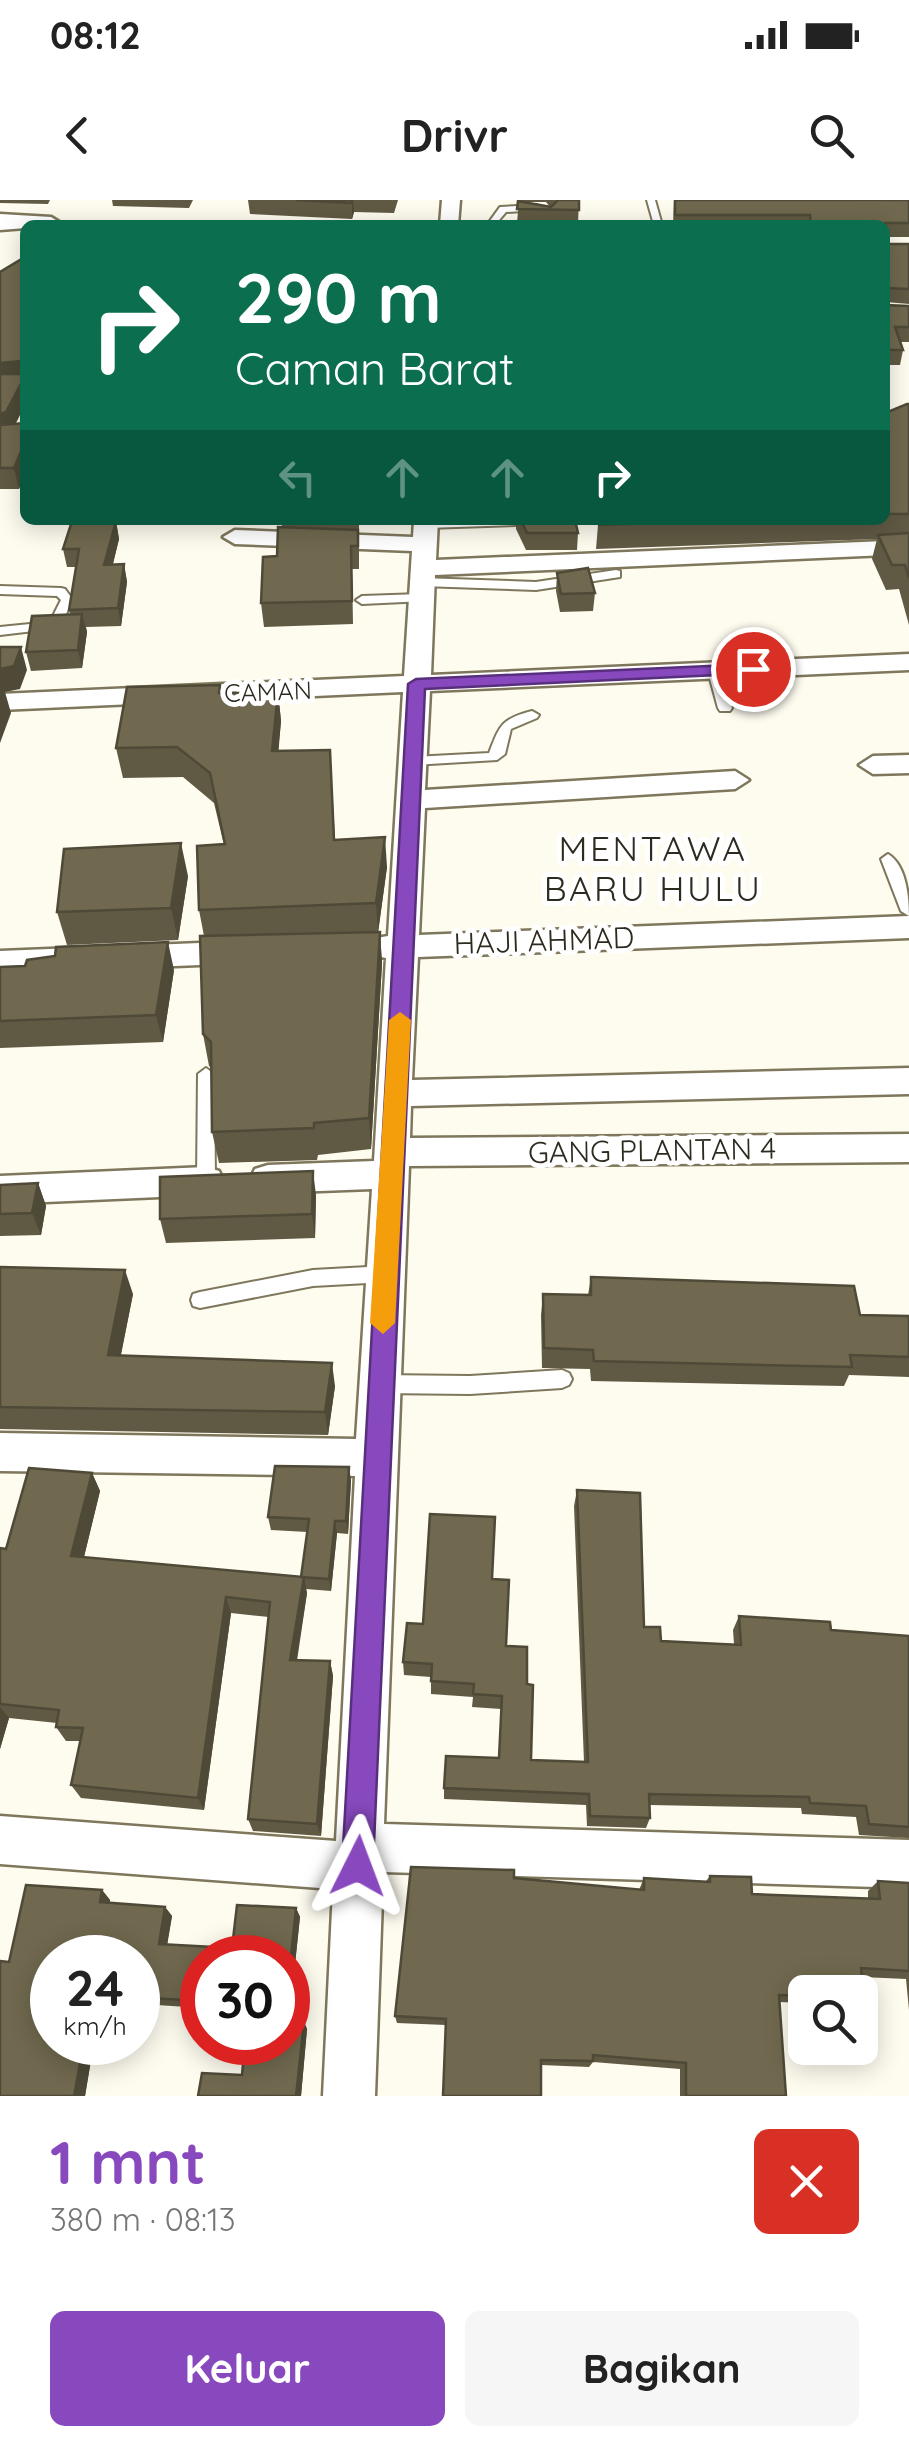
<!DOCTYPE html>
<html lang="id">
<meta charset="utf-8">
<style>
body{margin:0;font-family:Quicksand,sans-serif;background:#f6f6f6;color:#222;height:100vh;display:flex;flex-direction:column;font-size:38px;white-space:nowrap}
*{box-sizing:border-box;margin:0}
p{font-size:32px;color:#767676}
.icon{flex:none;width:55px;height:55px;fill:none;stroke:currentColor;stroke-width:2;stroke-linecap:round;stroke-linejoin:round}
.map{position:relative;height:1896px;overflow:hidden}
.panel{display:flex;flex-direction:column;background:#fff;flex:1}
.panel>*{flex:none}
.banner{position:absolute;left:20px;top:20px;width:870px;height:305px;border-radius:15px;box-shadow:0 5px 25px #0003;background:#0b6e4f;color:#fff;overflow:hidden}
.fabs{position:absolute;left:788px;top:1775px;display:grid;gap:20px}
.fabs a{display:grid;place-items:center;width:90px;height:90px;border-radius:15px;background:#fff;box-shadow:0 5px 25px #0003;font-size:50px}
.speed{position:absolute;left:30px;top:1735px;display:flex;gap:20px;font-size:50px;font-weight:700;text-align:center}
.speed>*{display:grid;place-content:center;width:130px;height:130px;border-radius:50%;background:#fff;box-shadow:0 5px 25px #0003;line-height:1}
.speed small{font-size:25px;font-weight:400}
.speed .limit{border:15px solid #d22;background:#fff;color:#111}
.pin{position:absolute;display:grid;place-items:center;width:85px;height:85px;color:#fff;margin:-42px;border:5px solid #fff;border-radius:50%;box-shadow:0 2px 10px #0007}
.me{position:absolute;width:110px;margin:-55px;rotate:3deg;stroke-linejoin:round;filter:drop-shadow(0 0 8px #0008)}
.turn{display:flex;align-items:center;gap:35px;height:210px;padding:0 50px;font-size:45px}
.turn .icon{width:130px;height:130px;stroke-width:2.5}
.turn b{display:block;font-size:70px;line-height:85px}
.lanes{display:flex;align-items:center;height:95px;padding:0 50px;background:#0003;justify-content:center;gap:50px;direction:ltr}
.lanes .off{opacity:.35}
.round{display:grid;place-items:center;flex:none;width:105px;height:105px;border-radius:15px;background:#f6f6f6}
.overview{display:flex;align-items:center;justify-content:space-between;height:170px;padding:0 50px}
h1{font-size:60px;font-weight:800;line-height:75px;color:#8849bf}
.cta{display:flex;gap:20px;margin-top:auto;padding:20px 50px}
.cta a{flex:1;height:115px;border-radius:15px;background:#8849bf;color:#fff;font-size:40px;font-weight:800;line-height:115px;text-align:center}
.cta a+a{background:#f6f6f6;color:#222}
.status{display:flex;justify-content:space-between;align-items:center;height:70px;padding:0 50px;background:#fff;direction:ltr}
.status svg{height:28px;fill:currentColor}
header{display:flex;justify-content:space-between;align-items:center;height:130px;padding:0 50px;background:#fff;font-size:45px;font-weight:800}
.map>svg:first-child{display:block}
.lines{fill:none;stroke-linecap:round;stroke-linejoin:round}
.lane-casing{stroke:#7e775c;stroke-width:4}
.street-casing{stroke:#7e775c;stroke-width:5}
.secondary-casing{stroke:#7e775c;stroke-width:5}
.lane{fill:#fff;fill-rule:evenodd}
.street{fill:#fff;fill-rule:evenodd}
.secondary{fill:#fff;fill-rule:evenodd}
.wall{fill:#605a44;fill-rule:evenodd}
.shaded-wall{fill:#4e4a37}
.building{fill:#70694f;stroke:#4e4a37;stroke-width:2.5}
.route{fill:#8849bf;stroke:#582f7c;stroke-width:2.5}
.slow{fill:#f59e0b}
.labels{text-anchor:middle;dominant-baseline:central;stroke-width:10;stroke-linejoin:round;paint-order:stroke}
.far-street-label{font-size:25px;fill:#2d2a1f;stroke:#fff}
.street-label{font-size:30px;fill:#2d2a1f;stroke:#fff}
.quarter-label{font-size:35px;letter-spacing:2.5px;fill:#2d2a1f;stroke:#fff}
</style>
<div class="status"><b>08:12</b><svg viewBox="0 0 49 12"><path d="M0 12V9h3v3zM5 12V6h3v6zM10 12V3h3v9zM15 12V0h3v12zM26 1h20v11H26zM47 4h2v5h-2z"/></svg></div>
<header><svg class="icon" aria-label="back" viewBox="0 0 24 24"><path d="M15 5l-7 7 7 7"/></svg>Drivr<svg class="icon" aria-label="search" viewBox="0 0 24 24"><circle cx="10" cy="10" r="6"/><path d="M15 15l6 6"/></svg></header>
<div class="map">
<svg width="909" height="1896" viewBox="0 0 909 1896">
<rect width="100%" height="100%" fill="#fefbef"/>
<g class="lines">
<defs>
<path id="lane" d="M 647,0 L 655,0 L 662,25 L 654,25 Z
M 537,5 L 540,10 L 506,12 L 495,25 L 487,25 L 500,7 Z
M 472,320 L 582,320 L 576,323 L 426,328 L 420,325 L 426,322 Z
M 616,370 L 620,371 L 620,377 L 536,390 L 421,386 L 415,382 L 421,378 L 536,382 Z
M 0,386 L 61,388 L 65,389 L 73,400 L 59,428 L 0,435 L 0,427 L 50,422 L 61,400 L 57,396 L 0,394 Z
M 421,394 L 427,398 L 425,401 L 362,404 L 356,400 L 362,396 Z
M 714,467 L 720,471 L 732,508 L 730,511 L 720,511 L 718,508 L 708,471 Z
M 532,511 L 539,515 L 537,518 L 511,529 L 505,554 L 497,560 L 413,565 L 406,561 L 413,557 L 489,553 C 500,525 501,519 532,511 Z
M 888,654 C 906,665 909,696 909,716 L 901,711 L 881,659 Z
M 206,868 L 214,874 L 215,981 L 212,986 L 200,986 L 197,981 L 198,874 Z
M 386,1066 L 393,1068 L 395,1074 L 393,1080 L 386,1082 L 313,1086 L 200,1108 L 193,1106 L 191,1100 L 193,1094 L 200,1092 L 313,1070 Z
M 562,1170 L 569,1173 L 572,1179 L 569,1185 L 562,1188 L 470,1194 L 379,1193 L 372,1190 L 369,1184 L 372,1178 L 379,1175 L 470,1176 Z"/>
<path id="street" d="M 442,0 L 460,0 L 458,25 L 440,25 Z
M 414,320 L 438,320 L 436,360 L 909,340 L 909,354 L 435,375 L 431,475 L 909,454 L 909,470 L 430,491 L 425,590 L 735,571 L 749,580 L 735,589 L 425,608 L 419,735 L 909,716 L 909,738 L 418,757 L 412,880 L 909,868 L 909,894 L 411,906 L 410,938 L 909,934 L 909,962 L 409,966 L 384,1624 L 909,1640 L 909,1688 L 383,1672 L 375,1896 L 323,1896 L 333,1689 L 0,1664 L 0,1616 L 336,1641 L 355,1276 L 0,1271 L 0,1233 L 356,1239 L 372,989 L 268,993 L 255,989 L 250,979 L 255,969 L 268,965 L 374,961 L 386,758 L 370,755 L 365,747 L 370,739 L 388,736 L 403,492 L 0,510 L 0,494 L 404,476 L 412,351 L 235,344 L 223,337 L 235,330 L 413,337 Z
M 909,555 L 909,573 L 873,574 L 859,565 L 873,556 Z
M 249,741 L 260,744 L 265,752 L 260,760 L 249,763 L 126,768 L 115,765 L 110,757 L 115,749 L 126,746 Z
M 74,748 L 85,751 L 90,759 L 85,767 L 0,773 L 0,751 Z
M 206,967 L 219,971 L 224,981 L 219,991 L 206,995 L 0,1004 L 0,976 Z"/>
<path id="secondary" d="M 0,14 L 51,17 L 64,25 L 0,30 Z"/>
</defs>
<use href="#lane" class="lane-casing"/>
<use href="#street" class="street-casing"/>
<use href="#secondary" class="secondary-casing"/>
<use href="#lane" class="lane"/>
<use href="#street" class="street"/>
<use href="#secondary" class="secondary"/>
</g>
<path class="wall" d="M 0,0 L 50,0 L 48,4 L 0,3 Z
M 112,0 L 193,0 L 189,8 L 113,6 Z
M 248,0 L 398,0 L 394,13 L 354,12 L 352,19 L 250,14 Z
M 519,0 L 579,0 L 578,24 L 517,23 ZM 522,2 L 546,2 L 550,7 Z
M 674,0 L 909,0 L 909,37 L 885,37 L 885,44 L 909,44 L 909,104 L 886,102 L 885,105 L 909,106 L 909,142 L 900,142 L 903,150 L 900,165 L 885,165 L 885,25 L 673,25 Z
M 0,72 L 16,223 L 25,223 L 25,274 L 19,289 L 0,289 Z
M 909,204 L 909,425 L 899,389 L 886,390 L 872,359 L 877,339 L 596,349 L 598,325 L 611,320 L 885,320 L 885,213 Z
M 281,320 L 359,320 L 359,369 L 352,369 L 353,424 L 264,427 L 261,403 L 277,356 L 282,327 Z
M 516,320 L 575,320 L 578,333 L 577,350 L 526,350 L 516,329 Z
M 116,321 L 119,339 L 113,364 L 124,364 L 127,382 L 121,426 L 86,427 L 87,432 L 82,468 L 31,471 L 26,452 L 70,414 L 69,410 L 76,367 L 67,367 L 63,349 Z
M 557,373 L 595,393 L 593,411 L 560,412 L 556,391 Z
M 278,492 L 281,521 L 278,551 L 330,550 L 335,639 L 387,667 L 378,732 L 380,732 L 382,764 L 371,949 L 318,955 L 317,960 L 219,963 L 212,932 L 212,868 L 209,866 L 203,834 L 204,736 L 199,710 L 224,645 L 214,603 L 183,577 L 123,578 L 116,548 L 221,493 Z
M 188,676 L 178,740 L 67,745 L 57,712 Z
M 0,767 L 174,770 L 163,842 L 0,848 Z
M 38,983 L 46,1006 L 41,1035 L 0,1036 L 0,985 Z
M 316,995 L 315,1038 L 166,1043 L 160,1019 Z
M 0,1067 L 133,1094 L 121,1155 L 335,1186 L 328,1235 L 0,1229 Z
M 591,1077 L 860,1115 L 909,1116 L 909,1177 L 849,1175 L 844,1186 L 591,1181 L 590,1169 L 542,1168 L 541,1115 L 543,1094 L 588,1095 Z
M 92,1273 L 100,1291 L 84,1357 L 301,1377 L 307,1332 L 271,1330 L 268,1317 L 351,1280 L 348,1334 L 337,1333 L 331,1391 L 306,1389 L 307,1393 L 297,1461 L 330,1461 L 333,1476 L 321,1636 L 253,1631 L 248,1619 L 269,1417 L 231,1413 L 204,1610 L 81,1598 L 71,1585 L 80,1541 L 66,1541 L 56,1527 L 57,1523 L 9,1518 L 0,1549 L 0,1348 L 6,1349 Z
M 577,1290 L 644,1427 L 661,1441 L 734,1444 L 733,1430 L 739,1416 L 831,1430 L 909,1436 L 909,1638 L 859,1635 L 856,1617 L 802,1614 L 801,1608 L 650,1605 L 650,1618 L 646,1628 L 587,1626 L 586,1605 L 444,1599 L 444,1588 L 499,1558 L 501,1509 L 472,1507 L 473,1497 L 431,1494 L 431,1477 L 404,1475 L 403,1462 L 423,1424 L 492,1379 L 506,1446 L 527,1484 L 531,1560 L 584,1562 L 574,1306 Z
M 710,1676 L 752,1694 L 868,1698 L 868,1691 L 878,1681 L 909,1683 L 909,1810 L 906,1779 L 862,1777 L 864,1798 L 860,1801 L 860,1792 L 805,1792 L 805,1803 L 779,1802 L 786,1896 L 680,1896 L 680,1869 L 593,1862 L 589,1867 L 541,1865 L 446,1825 L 397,1823 L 395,1816 L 514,1678 L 639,1690 L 644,1678 L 706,1681 Z
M 26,1685 L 102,1690 L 110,1700 L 110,1703 L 165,1707 L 172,1716 L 167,1744 L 232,1748 L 237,1705 L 296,1708 L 300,1717 L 289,1822 L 304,1822 L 307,1829 L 301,1896 L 198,1896 L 202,1873 L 242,1875 L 245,1842 L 288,1842 L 288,1758 L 202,1758 L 202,1808 L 157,1805 L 155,1820 L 138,1819 L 138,1758 L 52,1758 L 52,1842 L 94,1842 L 85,1896 L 0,1896 L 0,1761 L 9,1762 Z"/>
<path class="shaded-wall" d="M 352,0 L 353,0 L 354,12 L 352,19 Z
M 21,161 L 25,176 L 25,205 L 11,233 L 0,235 L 0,163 Z
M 25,242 L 25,274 L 19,289 L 14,268 Z
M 116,321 L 119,339 L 108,383 L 104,365 Z
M 124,364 L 127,382 L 121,426 L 118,408 Z
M 82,414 L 87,432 L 82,468 L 78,450 Z
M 21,447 L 27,470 L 20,489 L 5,492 L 11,513 L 0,543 L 0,469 Z
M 278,492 L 281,521 L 276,581 L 272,551 Z
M 385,637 L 387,667 L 378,733 L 376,703 Z
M 181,643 L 188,676 L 178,740 L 171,708 Z
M 380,732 L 382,764 L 371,949 L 369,918 Z
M 168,742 L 174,770 L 163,842 L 156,815 Z
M 313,971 L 316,995 L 315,1038 L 312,1014 Z
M 38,983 L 46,1006 L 41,1035 L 32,1013 Z
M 125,1070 L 133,1094 L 116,1178 L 108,1155 Z
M 332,1163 L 335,1186 L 328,1235 L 325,1212 Z
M 349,1267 L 351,1280 L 348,1334 L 346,1321 Z
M 92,1273 L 100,1291 L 80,1373 L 71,1356 Z
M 335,1321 L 337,1333 L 331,1391 L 329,1379 Z
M 304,1377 L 307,1393 L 294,1475 L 290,1460 Z
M 226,1397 L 231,1413 L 204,1610 L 198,1598 Z
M 330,1461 L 333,1476 L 321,1636 L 317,1624 Z
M 0,1507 L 9,1518 L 0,1549 Z
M 102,1690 L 110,1700 L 108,1711 L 100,1702 Z
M 165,1707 L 172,1716 L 166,1752 L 159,1744 Z
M 296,1708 L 300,1717 L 288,1828 L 288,1785 Z
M 150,1798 L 157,1805 L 155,1820 L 147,1813 Z
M 304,1822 L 307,1829 L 301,1896 L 296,1896 Z
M 84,1842 L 94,1842 L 85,1896 L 74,1896 Z"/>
<path class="building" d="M 296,0 L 352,0 L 351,3 Z
M 558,0 L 579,0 L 579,10 L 517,9 L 518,1 L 551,7 Z
M 675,0 L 909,0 L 909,23 L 885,23 L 885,44 L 909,44 L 909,89 L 886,88 L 885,105 L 909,106 L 909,127 L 895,127 L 903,150 L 885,150 L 885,25 L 811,25 L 810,15 L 675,15 Z
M 25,57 L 25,176 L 6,212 L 0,214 L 0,174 L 23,174 L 21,161 L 0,163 L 0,72 Z
M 907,204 L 909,204 L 909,314 L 885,314 L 885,213 Z
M 25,223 L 25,242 L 14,268 L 0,268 L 0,225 Z
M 521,320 L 575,320 L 578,333 L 527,333 Z
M 611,320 L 739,320 L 598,325 Z
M 72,321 L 116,321 L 104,365 L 124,364 L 118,408 L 69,410 L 79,349 L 63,349 Z
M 278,327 L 358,330 L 358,346 L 351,346 L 352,401 L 261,403 L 263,357 L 277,356 Z
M 909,333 L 909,378 L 905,365 L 892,365 L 878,335 Z
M 588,368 L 595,393 L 561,394 L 557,373 Z
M 82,414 L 78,450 L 26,452 L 32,416 Z
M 0,447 L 21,447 L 14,466 L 0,469 Z
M 220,485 L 219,493 L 278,492 L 272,551 L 330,550 L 334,640 L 385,637 L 376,703 L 199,710 L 197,646 L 225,644 L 210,573 L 177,547 L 116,548 L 127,487 Z
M 181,643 L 171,708 L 57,712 L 64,649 Z
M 380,732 L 369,918 L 314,923 L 314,928 L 212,932 L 211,842 L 203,834 L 200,736 Z
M 168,742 L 156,815 L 0,821 L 0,767 L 25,766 L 27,760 L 55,756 L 56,747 Z
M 313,971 L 312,1014 L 160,1019 L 160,977 Z
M 38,983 L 32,1013 L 0,1014 L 0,985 Z
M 0,1067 L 125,1070 L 108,1155 L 332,1163 L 325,1212 L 0,1207 Z
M 591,1077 L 854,1086 L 860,1115 L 909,1116 L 909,1157 L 850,1155 L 852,1167 L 594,1161 L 593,1150 L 544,1148 L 543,1094 L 591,1095 Z
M 275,1266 L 349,1267 L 346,1321 L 335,1321 L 329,1379 L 301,1377 L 309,1319 L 268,1317 Z
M 29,1268 L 92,1273 L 71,1356 L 304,1377 L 290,1460 L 330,1461 L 317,1624 L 248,1619 L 270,1402 L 226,1397 L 198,1598 L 71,1585 L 83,1528 L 56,1527 L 59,1510 L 0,1504 L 0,1348 L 6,1349 Z
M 577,1290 L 640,1293 L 644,1427 L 660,1427 L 661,1441 L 741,1445 L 739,1416 L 830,1422 L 831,1430 L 909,1436 L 909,1627 L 869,1624 L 866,1606 L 810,1603 L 809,1597 L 649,1594 L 650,1618 L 590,1616 L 589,1594 L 444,1588 L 446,1556 L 499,1558 L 502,1496 L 473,1494 L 474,1484 L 431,1481 L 432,1464 L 403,1462 L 407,1423 L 423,1424 L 430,1314 L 495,1317 L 492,1379 L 509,1380 L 506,1446 L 527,1447 L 527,1484 L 533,1485 L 531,1560 L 588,1562 Z
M 411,1667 L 514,1670 L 514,1678 L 644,1690 L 644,1678 L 710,1682 L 710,1676 L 751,1677 L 752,1694 L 880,1699 L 878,1681 L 909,1683 L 909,1771 L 861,1768 L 864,1798 L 860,1798 L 860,1792 L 805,1792 L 805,1796 L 779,1795 L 786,1896 L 686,1896 L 686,1863 L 593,1855 L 593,1861 L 541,1860 L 541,1896 L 443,1896 L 446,1819 L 395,1816 Z
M 26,1685 L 102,1690 L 100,1702 L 165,1707 L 159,1744 L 232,1748 L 237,1705 L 296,1708 L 288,1785 L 288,1758 L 202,1758 L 202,1801 L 150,1798 L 147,1813 L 138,1813 L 138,1758 L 52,1758 L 52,1842 L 84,1842 L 74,1896 L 0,1896 L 0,1761 L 9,1762 Z
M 288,1821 L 304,1822 L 296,1896 L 198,1896 L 202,1873 L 242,1875 L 245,1842 L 288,1842 Z"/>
<path class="route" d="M 753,464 L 759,466 L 759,473 L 425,489 L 373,1666 L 369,1678 L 358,1682 L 346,1678 L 342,1666 L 408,484 L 416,479 Z"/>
<path class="slow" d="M 400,812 L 411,820 L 395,1123 L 383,1134 L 370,1123 L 389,820 Z"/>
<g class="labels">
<g class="far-street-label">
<text transform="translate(268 491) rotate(-2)">CAMAN</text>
</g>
<g class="street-label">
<text transform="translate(544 740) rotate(-2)">HAJI AHMAD</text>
<text transform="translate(652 950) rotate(-1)">GANG PLANTAN 4</text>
</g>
<g class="quarter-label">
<text x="653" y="648">MENTAWA<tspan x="653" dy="40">BARU HULU</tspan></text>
</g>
</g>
</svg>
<div class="fabs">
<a><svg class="icon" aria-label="search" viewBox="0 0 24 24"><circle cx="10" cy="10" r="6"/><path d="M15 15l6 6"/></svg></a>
</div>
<div class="speed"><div>24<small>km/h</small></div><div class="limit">30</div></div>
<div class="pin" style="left:753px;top:469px;background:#d93025"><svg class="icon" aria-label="arrive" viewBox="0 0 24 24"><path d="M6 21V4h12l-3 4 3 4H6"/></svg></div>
<svg class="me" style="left:358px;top:1666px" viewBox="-20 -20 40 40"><path d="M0-17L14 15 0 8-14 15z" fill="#8849bf" stroke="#fff" stroke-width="4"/></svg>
<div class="banner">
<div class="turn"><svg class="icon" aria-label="right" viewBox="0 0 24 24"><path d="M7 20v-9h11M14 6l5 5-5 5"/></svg><div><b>290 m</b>Caman Barat</div></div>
<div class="lanes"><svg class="icon off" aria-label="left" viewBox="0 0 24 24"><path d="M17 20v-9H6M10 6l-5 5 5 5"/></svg><svg class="icon off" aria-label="ahead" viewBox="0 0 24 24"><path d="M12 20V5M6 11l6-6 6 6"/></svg><svg class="icon off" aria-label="ahead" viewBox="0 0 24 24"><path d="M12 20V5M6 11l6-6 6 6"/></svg><svg class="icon" aria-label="right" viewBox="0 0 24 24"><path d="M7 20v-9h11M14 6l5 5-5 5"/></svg></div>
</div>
</div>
<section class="panel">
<div class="overview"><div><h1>1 mnt</h1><p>380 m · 08:13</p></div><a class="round" style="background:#d93025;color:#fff"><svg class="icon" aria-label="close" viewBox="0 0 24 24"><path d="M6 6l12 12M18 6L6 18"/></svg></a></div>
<div class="cta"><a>Keluar</a><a>Bagikan</a></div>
</section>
